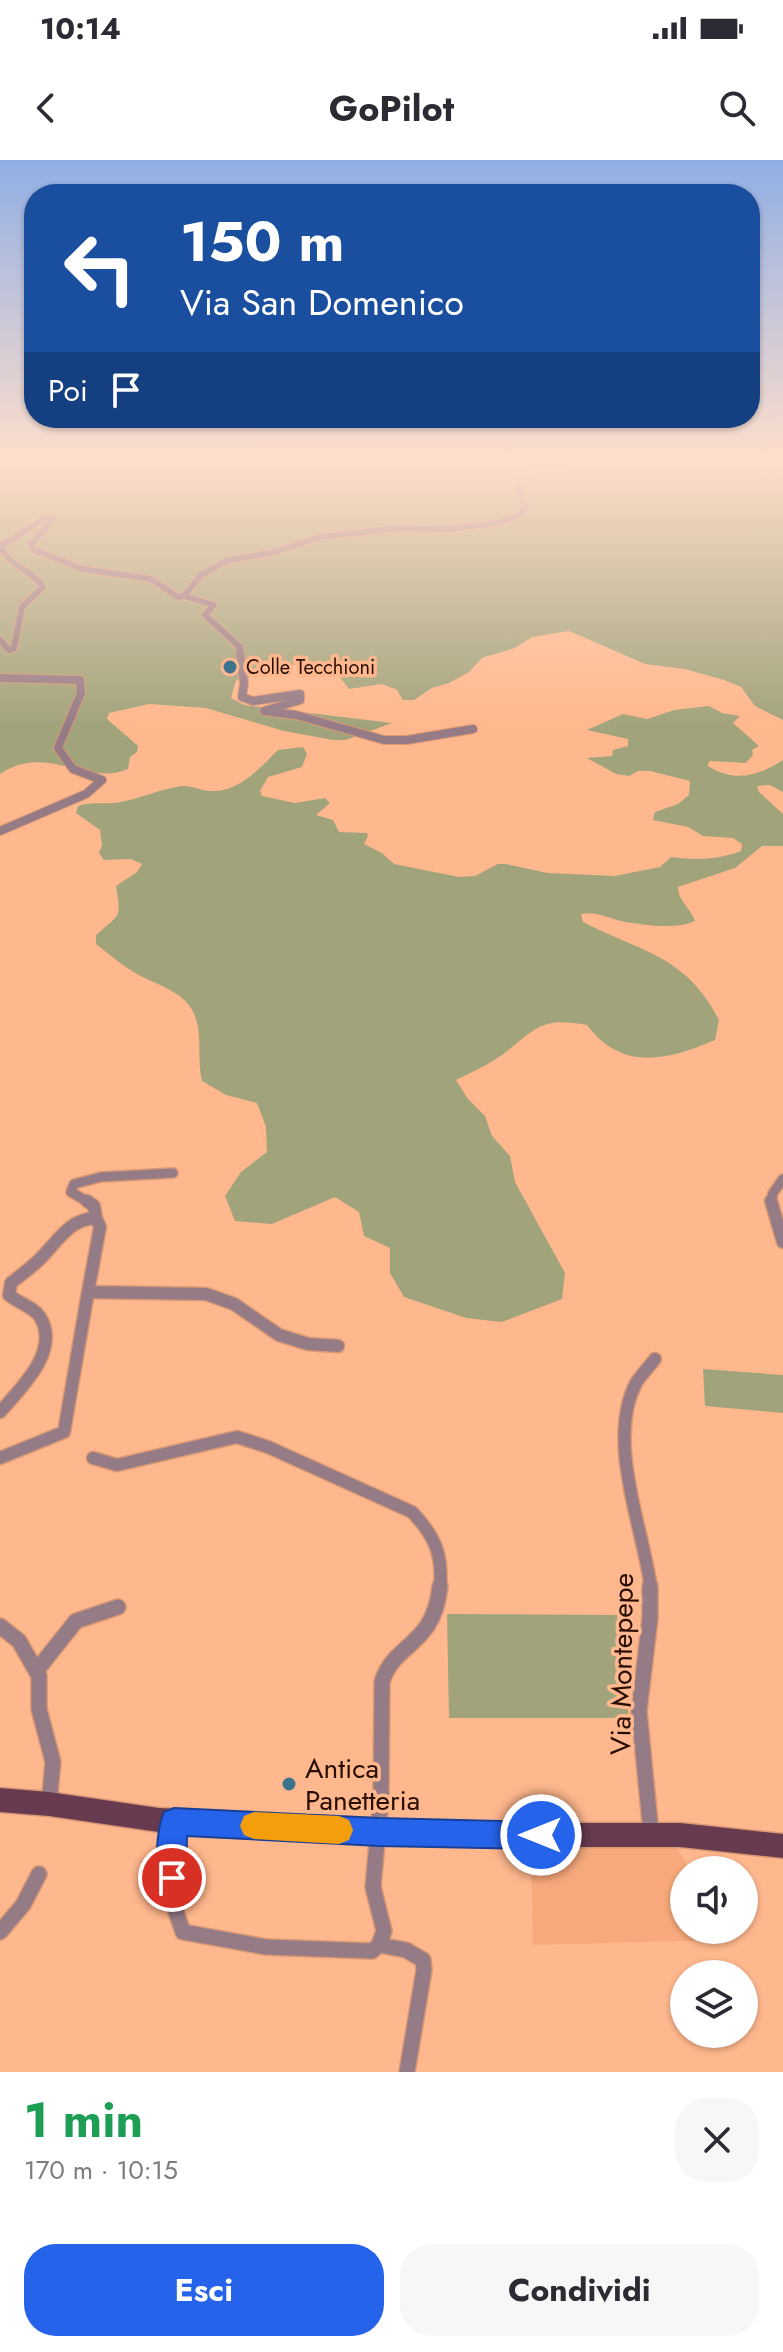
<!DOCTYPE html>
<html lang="it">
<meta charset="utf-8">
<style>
body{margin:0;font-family:Jost,sans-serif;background:#f7f7f7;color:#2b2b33;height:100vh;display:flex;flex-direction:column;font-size:30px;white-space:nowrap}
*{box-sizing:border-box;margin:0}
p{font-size:26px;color:#7c7c81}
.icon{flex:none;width:44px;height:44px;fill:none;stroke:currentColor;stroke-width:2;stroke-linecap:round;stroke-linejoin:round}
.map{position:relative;height:1912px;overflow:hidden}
.drawer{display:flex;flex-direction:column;background:#fff;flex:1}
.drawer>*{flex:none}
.guide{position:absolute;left:24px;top:24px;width:736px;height:244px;border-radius:32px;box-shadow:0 2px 6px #0004;background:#1a4fa0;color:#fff;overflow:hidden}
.tools{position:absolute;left:670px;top:1696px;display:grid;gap:16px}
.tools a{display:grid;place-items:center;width:88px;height:88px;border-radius:50%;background:#fff;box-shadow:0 2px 6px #0004;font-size:40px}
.pin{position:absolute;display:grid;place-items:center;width:68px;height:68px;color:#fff;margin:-34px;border:4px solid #fff;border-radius:50%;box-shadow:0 2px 8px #0007}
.me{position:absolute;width:88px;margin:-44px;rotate:270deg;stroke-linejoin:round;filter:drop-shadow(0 0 6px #0008)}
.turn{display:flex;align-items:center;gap:28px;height:168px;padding:0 24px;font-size:36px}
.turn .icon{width:104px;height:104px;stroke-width:2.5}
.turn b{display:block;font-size:56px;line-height:68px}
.then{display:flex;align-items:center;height:76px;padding:0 24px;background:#0003;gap:16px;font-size:30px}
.round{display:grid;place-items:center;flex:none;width:84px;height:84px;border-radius:32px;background:#f7f7f7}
.overview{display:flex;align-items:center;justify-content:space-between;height:136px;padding:0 24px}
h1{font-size:48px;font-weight:700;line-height:60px;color:#1e9e55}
.button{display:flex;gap:16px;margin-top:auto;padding:16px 24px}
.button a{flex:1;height:92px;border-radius:32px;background:#2563eb;color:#fff;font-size:32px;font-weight:700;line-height:92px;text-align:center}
.button a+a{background:#f7f7f7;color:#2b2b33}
.status{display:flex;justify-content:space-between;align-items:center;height:56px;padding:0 40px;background:#fff;direction:ltr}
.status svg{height:22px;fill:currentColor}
header{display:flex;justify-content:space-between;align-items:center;height:104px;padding:0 24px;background:#fff;font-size:36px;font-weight:700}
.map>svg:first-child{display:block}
.built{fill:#f7a97b}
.green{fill:#a1a37b}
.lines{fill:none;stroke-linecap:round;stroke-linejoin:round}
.minor-far4-casing{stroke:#d89974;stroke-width:8}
.minor-far3-casing{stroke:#d89974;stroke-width:10}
.minor-far2-casing{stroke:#d89974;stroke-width:12}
.minor-far1-casing{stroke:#d89974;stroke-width:15}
.minor-casing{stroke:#d89974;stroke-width:18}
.primary-casing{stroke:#d89974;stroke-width:3}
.minor-far4{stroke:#957b86;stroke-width:6}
.minor-far3{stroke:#957b86;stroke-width:8}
.minor-far2{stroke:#957b86;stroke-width:9}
.minor-far1{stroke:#957b86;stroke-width:12}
.minor{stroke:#957b86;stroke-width:15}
.primary{fill:#673a4f;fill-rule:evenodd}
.route{fill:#2563eb;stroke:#184099;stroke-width:2}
.slow{fill:#f59e0b}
.poi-dot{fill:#3c748f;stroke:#ffb78d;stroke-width:3}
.labels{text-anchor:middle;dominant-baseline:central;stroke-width:7;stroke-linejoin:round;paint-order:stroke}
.far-poi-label{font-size:20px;fill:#280e01;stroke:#ffb78d;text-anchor:start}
.near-street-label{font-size:28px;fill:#280e01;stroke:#ffb78d}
.near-poi-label{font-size:28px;fill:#280e01;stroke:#ffb78d;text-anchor:start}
</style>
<div class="status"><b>10:14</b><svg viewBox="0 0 49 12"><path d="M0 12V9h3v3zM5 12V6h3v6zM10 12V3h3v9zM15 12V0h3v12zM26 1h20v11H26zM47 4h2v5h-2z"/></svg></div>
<header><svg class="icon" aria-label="back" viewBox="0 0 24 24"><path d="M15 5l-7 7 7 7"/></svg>GoPilot<svg class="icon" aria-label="search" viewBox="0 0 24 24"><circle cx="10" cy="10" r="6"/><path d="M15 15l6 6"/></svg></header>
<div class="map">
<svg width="783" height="1912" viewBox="0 0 783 1912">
<rect width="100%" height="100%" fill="#ffb78d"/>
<path class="built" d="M 531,1687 L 677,1688 L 689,1710 L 684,1710 L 684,1770 L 712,1770 L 713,1780 L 533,1785 Z"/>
<path class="green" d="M 0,300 L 783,300 L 783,560 L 755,546 L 741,527 L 724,520 L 685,509 L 645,504 L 569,471 L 532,477 L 515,488 L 482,498 L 469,512 L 449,523 L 432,528 L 414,540 L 403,540 L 397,530 L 382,524 L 349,529 L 338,515 L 308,504 L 289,505 L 266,514 L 236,520 L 231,538 L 244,545 L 392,563 L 346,580 L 333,580 L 284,571 L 206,548 L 149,544 L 109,553 L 107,559 L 138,586 L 137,592 L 130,597 L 128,609 C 86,627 47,582 0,614 Z
M 709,546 L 722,553 L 740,556 L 733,563 L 759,586 L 752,590 L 753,595 L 746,603 L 709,601 L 708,606 C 735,623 758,616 783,600 L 783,632 L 770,625 L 757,626 L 759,632 L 783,654 L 783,686 L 762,686 L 735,708 L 678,727 C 678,741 691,748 695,761 C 676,770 645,765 625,762 C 609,759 597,751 581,754 L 583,762 C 641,792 686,795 719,860 L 715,880 C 668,900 622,912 587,865 C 540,856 536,869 502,895 C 488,905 472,912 456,920 L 468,939 L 485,956 L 492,976 L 510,996 L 515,1022 L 565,1113 L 562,1139 L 502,1162 L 466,1158 L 404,1137 L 390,1113 L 390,1088 L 364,1076 L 359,1052 L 335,1037 L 272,1064 L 235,1061 L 225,1036 L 241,1012 L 267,992 L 266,967 L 257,943 L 226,935 L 202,921 C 197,900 202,878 196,859 C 188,830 153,825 132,811 C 119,803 108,793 96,784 L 96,775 C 121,753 121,759 116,726 L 137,712 L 142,704 L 131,699 L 104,700 L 99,693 L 102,685 L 100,670 L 76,653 L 78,646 C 93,641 106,645 121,642 C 141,638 161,629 181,626 C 192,625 201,631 212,631 C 239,632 261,607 278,590 L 303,587 L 307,594 L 302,607 L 268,617 L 260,631 L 262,636 L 295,643 L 325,638 L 330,643 L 316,655 L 333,660 L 339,672 L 367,673 L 368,676 L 364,684 L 382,693 L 394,704 L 459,717 L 475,716 L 498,704 L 506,704 L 548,713 L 615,716 L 660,707 L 671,697 C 695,700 718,700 741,691 L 742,684 L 733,678 L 703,676 L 688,667 L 653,660 L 655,652 L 678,644 L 689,635 L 690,621 L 650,611 L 638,611 L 629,616 L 616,614 L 587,598 L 612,596 L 613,590 L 628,586 L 628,579 L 587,570 L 623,554 L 647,559 L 674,550 Z
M 703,1209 L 783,1215 L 783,1253 L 705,1246 Z
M 447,1454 L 617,1455 L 629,1558 L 449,1558 Z"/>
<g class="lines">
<defs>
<path id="minor-far4" d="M 184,436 L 214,445 L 205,455 L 240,487 L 240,494
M 0,480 L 9,490 L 14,488 L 22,447 L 43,427 C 33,411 6,404 1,386 L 48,356 L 53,358 L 31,384 L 34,390 L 83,409 L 151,419 L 178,437 L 184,436 L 201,415 L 229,400 L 271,393 L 320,377 L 398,368 L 450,369 L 497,363 L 518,356 L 526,349 L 518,327 L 524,314 L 539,308 L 569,308 L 574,300"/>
<path id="minor-far3" d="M 240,492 L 244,524 L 242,537 L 253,541 L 300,534 L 300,540 L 264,551 L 296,555 L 384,580 L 407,580 L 473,569
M 0,518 L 80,520 L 81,533 L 58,588 L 73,609 L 102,620 L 86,634 L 0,671"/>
<path id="minor-far2" d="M 90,1043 L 71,1032 L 74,1024 L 101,1017 L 173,1013
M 771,1043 L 773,1033 L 783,1019"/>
<path id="minor-far1" d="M 87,1041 L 94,1046 L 96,1058
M 771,1041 L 783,1082
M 0,1252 C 20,1229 61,1191 40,1157 C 34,1147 18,1143 9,1135 L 11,1123 C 21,1115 32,1107 41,1098 C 58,1081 69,1059 96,1058 L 100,1067 L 88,1132 L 206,1134 L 234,1144 L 279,1175 L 308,1184 L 338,1186
M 0,1298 L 64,1272 L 88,1132
M 93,1298 L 117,1305 L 237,1277 L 268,1287 L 412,1352 C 435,1376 443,1395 440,1428
M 651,1428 C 643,1368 606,1281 636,1223 C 641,1215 649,1207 655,1199"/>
<path id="minor" d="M 650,1426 L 650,1458 L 639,1551 L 651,1673
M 0,1466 L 19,1481 L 39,1516 L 39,1549 L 53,1602 L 49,1644
M 37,1510 L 76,1461 L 118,1447
M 174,1661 L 174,1746 L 183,1772 L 266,1787 L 372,1791 L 379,1785
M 0,1772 L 23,1745 L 39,1714
M 379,1785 L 384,1771 L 373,1727 L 381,1638 L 382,1522 C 394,1482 434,1487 440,1426
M 379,1785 L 406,1790 L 423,1800 L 424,1810 L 407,1912"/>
<path id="primary" d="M 0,1628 L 49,1632 L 159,1648 L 474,1663 L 680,1663 L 783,1674 L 783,1698 L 680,1687 L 474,1687 L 159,1672 L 49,1656 L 0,1652 Z"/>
</defs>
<use href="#minor-far4" class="minor-far4-casing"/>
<use href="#minor-far3" class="minor-far3-casing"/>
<use href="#minor-far2" class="minor-far2-casing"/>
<use href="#minor-far1" class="minor-far1-casing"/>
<use href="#minor" class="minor-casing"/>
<use href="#primary" class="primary-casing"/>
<use href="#minor-far4" class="minor-far4"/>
<use href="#minor-far3" class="minor-far3"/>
<use href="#minor-far2" class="minor-far2"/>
<use href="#minor-far1" class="minor-far1"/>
<use href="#minor" class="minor"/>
<use href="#primary" class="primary"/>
</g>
<linearGradient id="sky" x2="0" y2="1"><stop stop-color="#91afe5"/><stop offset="0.53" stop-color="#ffdfcc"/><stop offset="1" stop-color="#ffdfcc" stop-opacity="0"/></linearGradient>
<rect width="783" height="568" fill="url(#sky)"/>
<path class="route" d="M 174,1648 L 379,1658 L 541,1662 L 551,1666 L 555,1675 L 551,1685 L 541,1689 L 379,1686 L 187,1676 L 186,1718 L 182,1728 L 172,1732 L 162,1728 C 154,1708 156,1671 164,1652 Z"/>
<path class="slow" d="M 254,1652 L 339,1656 L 349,1660 L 353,1670 L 349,1680 L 339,1684 L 254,1679 L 244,1675 L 240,1666 L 244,1656 Z"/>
<g class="poi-dot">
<circle cx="230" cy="507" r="8"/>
<circle cx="289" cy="1624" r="8"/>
</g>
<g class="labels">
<g class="far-poi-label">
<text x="246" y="507">Colle Tecchioni</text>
</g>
<g class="near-street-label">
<text transform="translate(622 1504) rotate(-89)">Via Montepepe</text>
</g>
<g class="near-poi-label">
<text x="305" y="1608">Antica<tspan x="305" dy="32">Panetteria</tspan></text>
</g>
</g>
</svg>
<div class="tools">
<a><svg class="icon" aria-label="sound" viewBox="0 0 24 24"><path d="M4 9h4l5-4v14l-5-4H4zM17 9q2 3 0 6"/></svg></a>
<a><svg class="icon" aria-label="layers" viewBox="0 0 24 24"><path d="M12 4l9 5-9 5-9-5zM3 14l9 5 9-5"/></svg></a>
</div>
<div class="pin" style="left:172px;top:1718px;background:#d93025"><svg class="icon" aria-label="arrive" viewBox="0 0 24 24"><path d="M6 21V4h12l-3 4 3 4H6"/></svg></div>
<svg class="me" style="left:541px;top:1675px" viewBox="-20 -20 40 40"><circle r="17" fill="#2563eb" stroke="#fff" stroke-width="3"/><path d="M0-11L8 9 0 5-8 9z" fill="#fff"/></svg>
<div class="guide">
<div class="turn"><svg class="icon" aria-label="left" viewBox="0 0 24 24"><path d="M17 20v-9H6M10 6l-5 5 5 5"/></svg><div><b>150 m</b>Via San Domenico</div></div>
<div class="then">Poi<svg class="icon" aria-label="arrive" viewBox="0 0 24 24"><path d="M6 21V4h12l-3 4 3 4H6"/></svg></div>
</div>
</div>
<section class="drawer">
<div class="overview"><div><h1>1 min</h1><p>170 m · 10:15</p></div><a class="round"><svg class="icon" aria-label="close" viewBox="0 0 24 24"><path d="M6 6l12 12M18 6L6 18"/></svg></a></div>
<div class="button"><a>Esci</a><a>Condividi</a></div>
</section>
